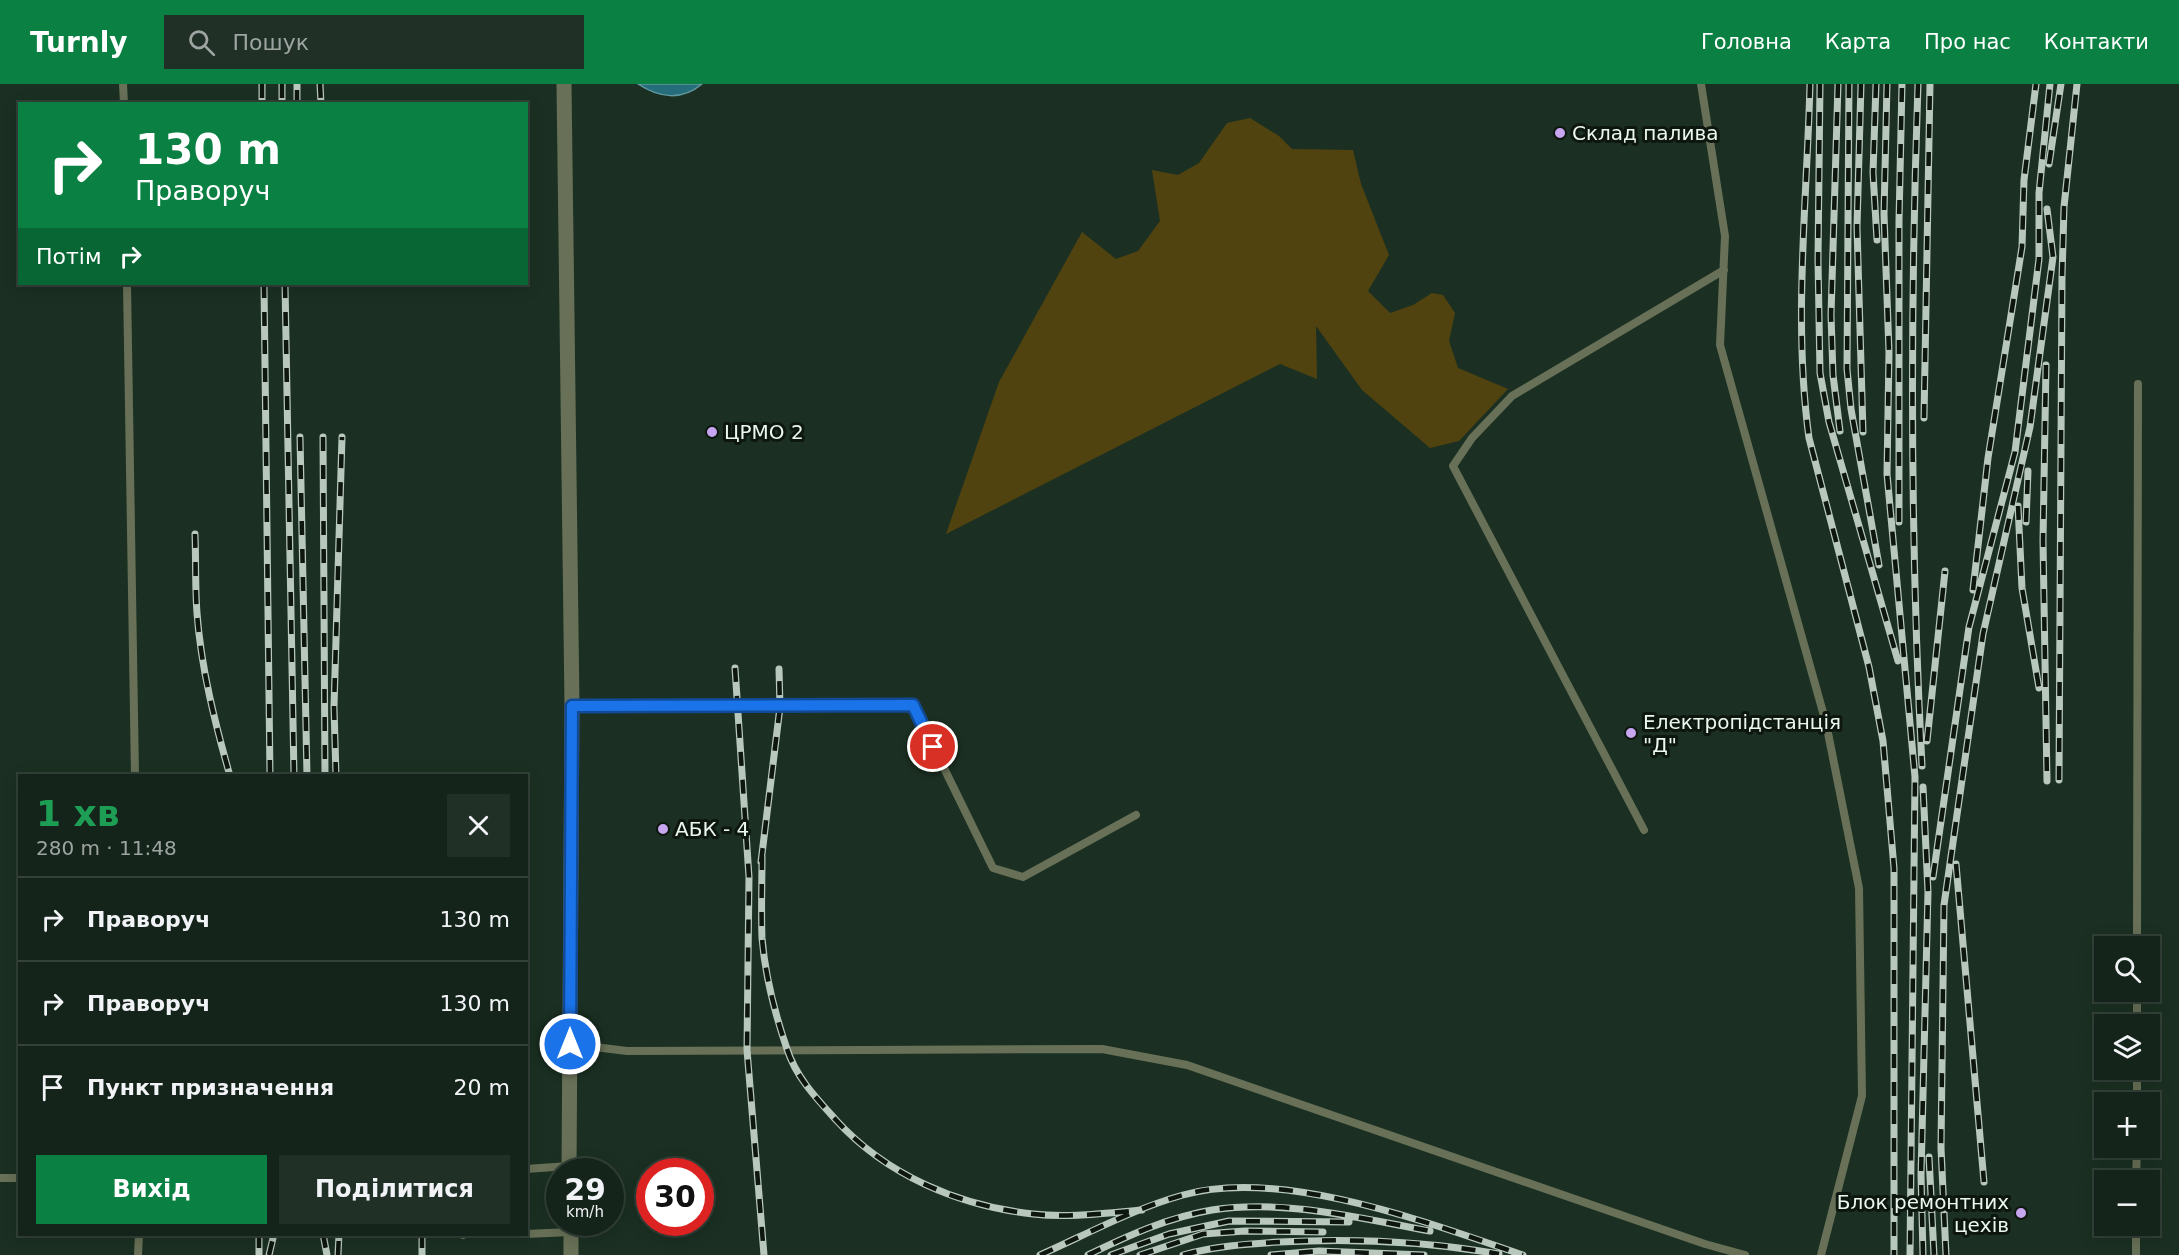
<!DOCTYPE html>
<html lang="uk">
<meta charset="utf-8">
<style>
body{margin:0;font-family:"DejaVu Sans",sans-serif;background:#213027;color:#f1f3f6;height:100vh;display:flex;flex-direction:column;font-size:22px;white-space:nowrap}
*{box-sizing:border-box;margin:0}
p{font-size:20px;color:#9da4a2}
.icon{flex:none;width:33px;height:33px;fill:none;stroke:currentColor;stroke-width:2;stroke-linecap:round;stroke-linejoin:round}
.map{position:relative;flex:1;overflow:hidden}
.details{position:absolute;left:18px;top:690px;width:510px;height:462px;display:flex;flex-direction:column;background:#14241a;border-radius:0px;box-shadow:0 3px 15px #0003,0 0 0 2px #334139}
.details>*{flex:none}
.top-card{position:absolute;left:18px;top:18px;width:510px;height:183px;border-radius:0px;box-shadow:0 3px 15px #0003,0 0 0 2px #334139;background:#0b8043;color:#fff;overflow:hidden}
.controls{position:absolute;left:2094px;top:852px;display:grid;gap:12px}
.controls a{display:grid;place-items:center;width:66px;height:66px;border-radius:0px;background:#14241a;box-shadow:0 3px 15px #0003,0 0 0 2px #334139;font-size:30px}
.speed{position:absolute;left:546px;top:1074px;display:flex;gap:12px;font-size:30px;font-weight:700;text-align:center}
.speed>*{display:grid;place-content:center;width:78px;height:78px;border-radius:50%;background:#14241a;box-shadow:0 3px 15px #0003,0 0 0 2px #334139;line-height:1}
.speed small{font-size:15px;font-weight:400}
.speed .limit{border:9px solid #d22;background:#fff;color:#111}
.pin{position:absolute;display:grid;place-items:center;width:51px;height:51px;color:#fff;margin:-26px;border:3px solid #fff;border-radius:50%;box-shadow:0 2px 6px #0007}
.me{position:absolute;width:66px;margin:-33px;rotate:0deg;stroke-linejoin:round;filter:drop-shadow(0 0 4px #0008)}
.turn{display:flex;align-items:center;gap:21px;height:126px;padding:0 18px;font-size:27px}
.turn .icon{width:78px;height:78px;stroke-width:2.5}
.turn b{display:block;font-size:42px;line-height:51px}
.then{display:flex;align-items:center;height:57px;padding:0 18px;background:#0003;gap:12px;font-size:22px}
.round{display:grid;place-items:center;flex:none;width:63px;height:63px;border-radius:0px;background:#213027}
.headline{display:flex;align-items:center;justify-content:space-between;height:102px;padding:0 18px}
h1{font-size:36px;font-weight:800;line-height:45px;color:#1e9e55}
.cta{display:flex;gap:12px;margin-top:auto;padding:12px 18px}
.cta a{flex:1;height:69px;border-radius:0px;background:#0b8043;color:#fff;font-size:24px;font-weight:800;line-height:69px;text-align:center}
.cta a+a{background:#213027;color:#f1f3f6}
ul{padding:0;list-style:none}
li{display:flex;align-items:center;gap:18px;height:84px;padding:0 18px;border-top:2px solid #334139}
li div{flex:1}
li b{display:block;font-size:22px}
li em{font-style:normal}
header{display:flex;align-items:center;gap:36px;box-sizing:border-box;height:84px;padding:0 30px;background:#0b8043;color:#fff}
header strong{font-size:28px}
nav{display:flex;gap:33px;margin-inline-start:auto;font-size:21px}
.search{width:420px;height:54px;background:#213027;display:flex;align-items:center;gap:15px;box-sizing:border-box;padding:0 21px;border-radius:0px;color:#9da4a2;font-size:22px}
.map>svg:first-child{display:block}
.green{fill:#51430f}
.water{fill:#266d7b;stroke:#61979e;stroke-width:1.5}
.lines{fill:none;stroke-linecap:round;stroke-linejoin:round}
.lane{stroke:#687157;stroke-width:8}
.street{stroke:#687157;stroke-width:15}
.rail-casing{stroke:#b9c8bd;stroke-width:7}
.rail{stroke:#0d160f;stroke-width:4.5;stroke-dasharray:14;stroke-linecap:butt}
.route-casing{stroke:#114b97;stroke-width:15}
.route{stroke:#1a73e8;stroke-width:10}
.poi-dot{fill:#c7a6ef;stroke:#0d160f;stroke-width:2}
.labels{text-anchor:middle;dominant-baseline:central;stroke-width:6;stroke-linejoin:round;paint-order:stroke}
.poi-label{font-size:20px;fill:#ebf8ee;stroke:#0d160f;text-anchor:start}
</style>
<header>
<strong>Turnly</strong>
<div class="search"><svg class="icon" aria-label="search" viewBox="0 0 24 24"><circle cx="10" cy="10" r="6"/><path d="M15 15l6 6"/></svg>Пошук</div>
<nav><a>Головна</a><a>Карта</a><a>Про нас</a><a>Контакти</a></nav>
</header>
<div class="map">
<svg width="2179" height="1171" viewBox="0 0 2179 1171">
<rect width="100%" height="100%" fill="#1b3022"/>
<path class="green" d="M 1250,34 L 1279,52 L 1292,65 L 1353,66 L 1361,100 L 1389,171 L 1368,207 L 1390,229 L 1413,221 L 1432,209 L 1443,211 L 1455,229 L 1449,257 L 1458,284 L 1508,305 L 1459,357 L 1430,364 L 1362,306 L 1316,242 L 1317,295 L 1280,280 L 946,450 L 999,298 L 1082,148 L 1116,175 L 1138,167 L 1160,137 L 1152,86 L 1178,91 L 1199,79 L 1227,39 Z"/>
<path class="water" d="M 638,0 L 702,0 C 682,17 659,14 638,0 Z"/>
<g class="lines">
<path class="lane" d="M 123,0 L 124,20
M 1701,0 L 1725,152 L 1720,261 L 1826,639 L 1859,804 L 1862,1012 L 1821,1171
M 127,200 L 135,692
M 572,622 L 913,621 L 993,784 L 1023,793 L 1136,731
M 1644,746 L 1453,382 L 1472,354 L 1512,312 L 1724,186
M 2137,862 L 2138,300
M 2137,940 L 2137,908
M 570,960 L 627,967 L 1102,965 L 1187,981 L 1705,1160 L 1745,1171
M 2137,1018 L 2137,986
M 526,1085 L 569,1082
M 0,1094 L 20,1094
M 2136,1096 L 2137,1064
M 461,1150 L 463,1151
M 526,1150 L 571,1148
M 138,1171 L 139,1150
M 2136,1171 L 2136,1142"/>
<path class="street" d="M 564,0 L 572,622 L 569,1088
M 571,1138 L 571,1171"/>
<defs>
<path id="rail" d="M 262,0 L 262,20
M 282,0 L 282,20
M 320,0 L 321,20
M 1810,0 C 1807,118 1793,237 1809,354 L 1869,583 L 1883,657 L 1894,784 L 1894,1171
M 1820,0 L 1818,176 L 1820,289 L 1829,338 L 1898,577
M 1838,0 L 1831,231 L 1833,291 L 1840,347
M 1849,0 L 1847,285 L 1851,325 L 1879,481
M 1861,0 L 1857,143 L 1863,348
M 1876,0 L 1873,89 L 1877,156
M 1887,0 L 1884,130 L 1889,268 L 1887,390 L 1915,693 L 1910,1171
M 1918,0 C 1910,228 1910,454 1922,682
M 297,20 L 297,0
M 2049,80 L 2061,0
M 264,200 L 270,692
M 285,200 L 294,692
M 2046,281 L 2043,457 L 2047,697
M 1924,334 L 1930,0
M 300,353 L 307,692
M 323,353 L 325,692
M 2018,422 L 2022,504 L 2039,604
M 1899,438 L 1899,137 L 1902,0
M 2026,438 L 2028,387
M 195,450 C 196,476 195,503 197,529 C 201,584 215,639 230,692
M 1973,506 L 1988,374 L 2022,163 L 2024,96 L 2036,0
M 735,584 L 749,793 L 747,966 L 764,1171
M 1927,657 L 1945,487
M 336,692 L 334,623 L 342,353
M 2059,696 L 2062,193 L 2064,123 L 2077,0
M 762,772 C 762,799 761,827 762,854 C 765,890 775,930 787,965 C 796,993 816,1014 836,1036 C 886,1091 959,1122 1033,1130 C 1069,1134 1106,1129 1142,1126
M 761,778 L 780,623 L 779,585
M 1956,780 L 1984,1098
M 1933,793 L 1969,543 L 2015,368 L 2039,175 L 2039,109 L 2050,0
M 1929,1073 L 1934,1171
M 259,1150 L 259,1171
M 323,1150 L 327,1171
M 422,1150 L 422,1171
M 269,1171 L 274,1150
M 338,1171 L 339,1150
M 1040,1171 C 1087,1150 1133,1125 1183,1111 C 1281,1083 1429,1139 1523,1171
M 1088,1171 C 1127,1152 1169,1133 1212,1126 C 1285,1115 1359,1134 1430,1147
M 1111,1171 L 1169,1150 L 1229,1137 L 1349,1138
M 1140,1171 L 1203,1150 L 1245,1147 L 1323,1148
M 1183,1171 C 1214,1162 1247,1160 1279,1158 C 1354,1154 1425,1157 1499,1170
M 1271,1171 L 1319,1167 L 1424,1171
M 1923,1171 L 1921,1091 L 1928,808 L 1923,703
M 1946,1171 L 1941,1064 L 1944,821 L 1983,550 L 2030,343 L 2053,173 L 2047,125"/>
</defs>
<use href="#rail" class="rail-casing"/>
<use href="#rail" class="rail"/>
</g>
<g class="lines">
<defs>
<path id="route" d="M 570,960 L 572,622 L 913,621 L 933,663"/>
</defs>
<use href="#route" class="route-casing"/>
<use href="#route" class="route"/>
</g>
<g class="poi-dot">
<circle cx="1560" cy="49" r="6"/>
<circle cx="712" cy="348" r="6"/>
<circle cx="1631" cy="649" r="6"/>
<circle cx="663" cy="745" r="6"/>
<circle cx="2021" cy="1129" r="6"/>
</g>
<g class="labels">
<g class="poi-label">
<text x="1572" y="49">Склад палива</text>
<text x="724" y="348">ЦРМО 2</text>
<text x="1643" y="638">Електропідстанція<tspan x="1643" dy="23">"Д"</tspan></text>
<text x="675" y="745">АБК - 4</text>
<text x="2009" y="1118" text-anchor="end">Блок ремонтних<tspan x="2009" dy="23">цехів</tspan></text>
</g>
</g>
</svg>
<div class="controls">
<a><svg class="icon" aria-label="search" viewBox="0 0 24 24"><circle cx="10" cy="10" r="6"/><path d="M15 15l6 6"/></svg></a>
<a><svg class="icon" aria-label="layers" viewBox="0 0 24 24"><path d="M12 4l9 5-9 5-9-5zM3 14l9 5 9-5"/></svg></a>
<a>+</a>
<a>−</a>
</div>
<div class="speed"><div>29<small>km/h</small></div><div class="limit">30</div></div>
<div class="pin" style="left:933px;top:663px;background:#d93025"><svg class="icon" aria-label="arrive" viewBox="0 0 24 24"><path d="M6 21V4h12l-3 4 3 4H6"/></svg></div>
<svg class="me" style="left:570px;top:960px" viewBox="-20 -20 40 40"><circle r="17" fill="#1a73e8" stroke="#fff" stroke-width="3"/><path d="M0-11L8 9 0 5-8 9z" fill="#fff"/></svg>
<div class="top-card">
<div class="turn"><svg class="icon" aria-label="right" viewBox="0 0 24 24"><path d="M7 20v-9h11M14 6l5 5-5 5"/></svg><div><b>130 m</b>Праворуч</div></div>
<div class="then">Потім<svg class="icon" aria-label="right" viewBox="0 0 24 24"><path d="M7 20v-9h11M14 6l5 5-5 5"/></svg></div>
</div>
<section class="details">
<div class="headline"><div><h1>1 хв</h1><p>280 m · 11:48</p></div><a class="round"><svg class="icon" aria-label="close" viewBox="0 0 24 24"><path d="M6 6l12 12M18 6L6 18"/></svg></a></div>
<ul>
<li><svg class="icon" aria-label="right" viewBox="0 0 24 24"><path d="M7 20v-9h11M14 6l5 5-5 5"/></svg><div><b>Праворуч</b></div><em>130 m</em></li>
<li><svg class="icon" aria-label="right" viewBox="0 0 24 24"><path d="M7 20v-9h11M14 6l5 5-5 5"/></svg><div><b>Праворуч</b></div><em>130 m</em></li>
<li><svg class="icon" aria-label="arrive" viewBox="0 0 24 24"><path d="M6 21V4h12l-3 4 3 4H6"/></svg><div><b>Пункт призначення</b></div><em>20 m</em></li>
</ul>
<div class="cta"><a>Вихід</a><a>Поділитися</a></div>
</section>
</div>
